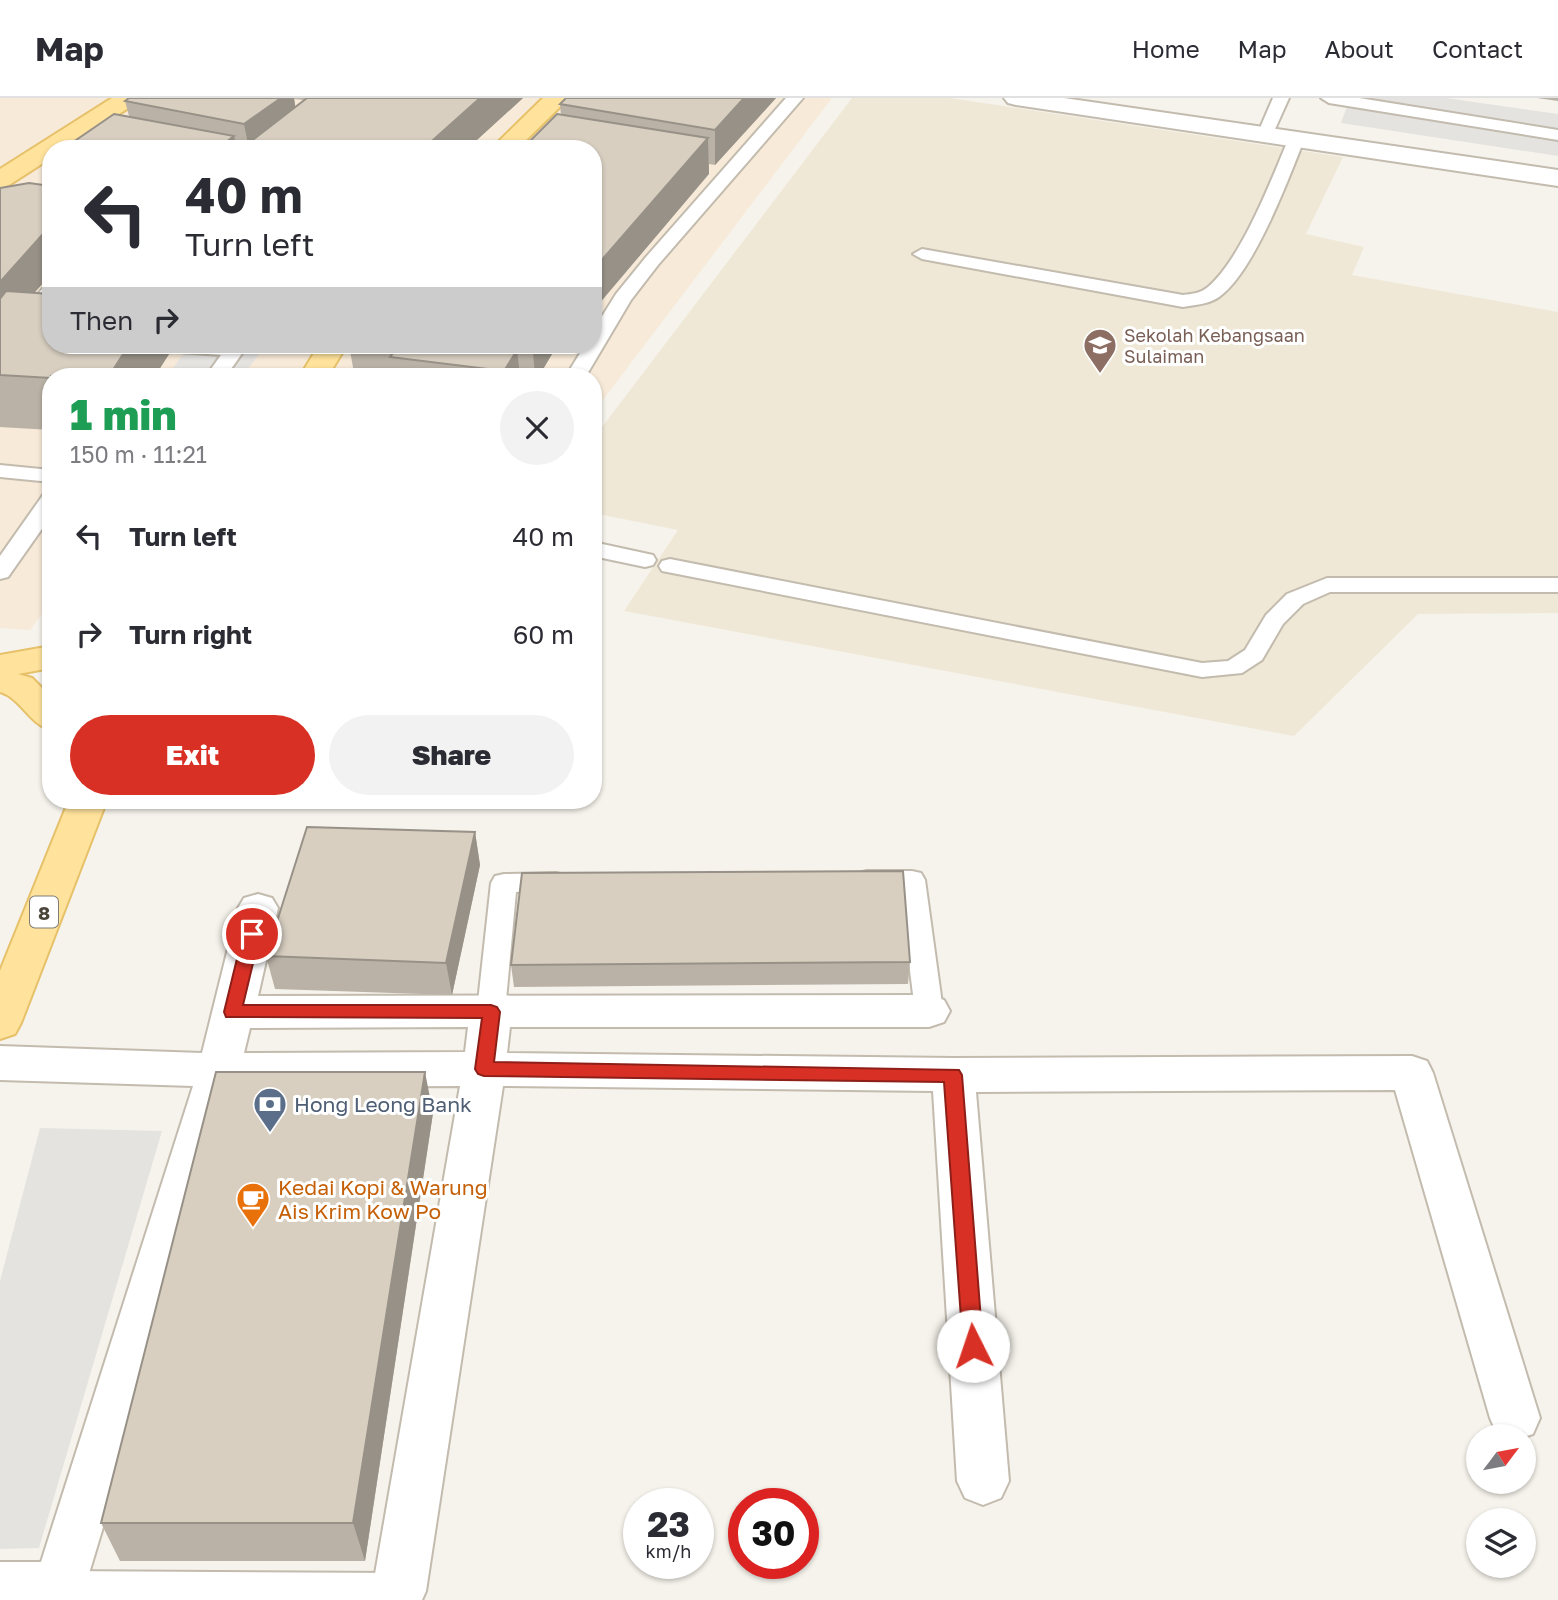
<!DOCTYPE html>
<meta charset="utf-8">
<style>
body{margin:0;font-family:"Golos Text",sans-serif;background:#f2f2f3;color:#2b2b33;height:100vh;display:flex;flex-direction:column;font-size:26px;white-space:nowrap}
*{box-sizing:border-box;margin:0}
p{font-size:23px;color:#7c7c81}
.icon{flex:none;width:38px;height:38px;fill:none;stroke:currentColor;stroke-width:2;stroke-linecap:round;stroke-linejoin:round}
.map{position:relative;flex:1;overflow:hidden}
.details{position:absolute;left:42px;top:270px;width:560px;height:441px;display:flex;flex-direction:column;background:#fff;border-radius:28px;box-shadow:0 2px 5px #0004}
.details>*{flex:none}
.hud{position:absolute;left:42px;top:42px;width:560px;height:214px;border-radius:28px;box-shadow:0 2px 5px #0004;background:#fff;color:#2b2b33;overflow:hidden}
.needle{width:46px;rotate:58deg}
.fabs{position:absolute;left:1466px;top:1326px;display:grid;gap:14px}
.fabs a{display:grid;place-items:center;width:70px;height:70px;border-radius:50%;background:#fff;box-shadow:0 2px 5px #0004;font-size:35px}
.speed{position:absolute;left:623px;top:1390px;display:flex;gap:14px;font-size:35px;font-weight:700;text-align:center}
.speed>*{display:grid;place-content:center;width:91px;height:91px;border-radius:50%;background:#fff;box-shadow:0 2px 5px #0004;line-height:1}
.speed small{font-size:18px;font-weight:400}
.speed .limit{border:10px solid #d22;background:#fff;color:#111}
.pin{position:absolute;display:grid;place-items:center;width:60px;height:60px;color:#fff;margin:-30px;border:4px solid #fff;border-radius:50%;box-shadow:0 2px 7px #0007}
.me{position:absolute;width:77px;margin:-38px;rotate:356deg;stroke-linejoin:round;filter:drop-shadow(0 0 5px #0008)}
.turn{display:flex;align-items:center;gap:24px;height:147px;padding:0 28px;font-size:32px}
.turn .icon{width:91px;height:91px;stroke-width:2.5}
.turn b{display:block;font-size:49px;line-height:60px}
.then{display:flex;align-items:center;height:66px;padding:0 28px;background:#0003;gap:14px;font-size:26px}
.round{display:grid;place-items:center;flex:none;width:74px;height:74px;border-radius:37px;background:#f2f2f3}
.headline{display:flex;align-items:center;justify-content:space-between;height:119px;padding:0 28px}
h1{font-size:42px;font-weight:800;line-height:52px;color:#1e9e55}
.primary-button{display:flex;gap:14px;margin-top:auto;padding:14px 28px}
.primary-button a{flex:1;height:80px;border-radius:42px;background:#d93025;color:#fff;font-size:28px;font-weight:800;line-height:80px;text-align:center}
.primary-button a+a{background:#f2f2f3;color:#2b2b33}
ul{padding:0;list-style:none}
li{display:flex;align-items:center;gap:21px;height:98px;padding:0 28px}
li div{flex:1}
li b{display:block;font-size:26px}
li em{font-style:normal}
header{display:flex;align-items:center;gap:42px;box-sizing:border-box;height:98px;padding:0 35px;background:#fff;border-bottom:2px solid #e1e1e2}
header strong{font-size:33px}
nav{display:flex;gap:38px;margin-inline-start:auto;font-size:24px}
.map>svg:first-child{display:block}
.commercial{fill:#f7ead8;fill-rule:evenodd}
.education{fill:#efe8d6}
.parking{fill:#e5e3e0}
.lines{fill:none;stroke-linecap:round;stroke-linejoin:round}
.service-casing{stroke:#c2bbae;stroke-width:4}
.minor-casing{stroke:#c2bbae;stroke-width:4}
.primary-casing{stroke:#e6c16a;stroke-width:4}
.service{fill:#fff;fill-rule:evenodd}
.minor{fill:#fff;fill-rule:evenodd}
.primary{fill:#ffe39c;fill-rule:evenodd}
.wall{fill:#bab2a6;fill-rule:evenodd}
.shaded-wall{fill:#979187}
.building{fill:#d8cfc1;stroke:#979187;stroke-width:2}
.route{fill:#d93025;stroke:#8d1f18;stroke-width:2}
.labels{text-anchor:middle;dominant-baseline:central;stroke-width:6;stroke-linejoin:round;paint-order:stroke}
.far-education-label{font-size:18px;fill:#785e54;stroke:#fff;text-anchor:start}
.shield{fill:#fff;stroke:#817c74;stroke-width:2}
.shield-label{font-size:19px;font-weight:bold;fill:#4b4439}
.service-label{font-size:21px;fill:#4e5e75;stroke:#fff;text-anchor:start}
.food-label{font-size:21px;fill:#c56008;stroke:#fff;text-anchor:start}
</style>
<header>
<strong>Map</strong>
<nav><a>Home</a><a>Map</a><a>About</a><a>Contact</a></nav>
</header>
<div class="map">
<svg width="1558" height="1502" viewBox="0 0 1558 1502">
<rect width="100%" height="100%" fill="#f6f3ec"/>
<path class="commercial" d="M 0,0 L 832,0 L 593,315 L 593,278 L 51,278 L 51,504 L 30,532 L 0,530 ZM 51,51 L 593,51 L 593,247 L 51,247 Z"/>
<path class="education" d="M 852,0 L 950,0 L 1343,59 L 1306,136 L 1364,149 L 1352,177 L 1558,214 L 1558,515 L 1418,516 L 1294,638 L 624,513 L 678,432 L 593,415 L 593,341 Z"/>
<path class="parking" d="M 1350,0 L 1446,0 L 1558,16 L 1558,58 L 1341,25 Z
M 190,247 L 266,247 L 244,276 L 249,278 L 167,278 Z
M 40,1030 L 162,1033 L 39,1450 L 0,1451 L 0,1183 Z"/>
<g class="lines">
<defs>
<path id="service" d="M 786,0 L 803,0 L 658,167 L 631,202 L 586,278 L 566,278 L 585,247 L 593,247 L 593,233 L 616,196 L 646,159 Z
M 1273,0 L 1289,0 L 1271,40 L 1259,40 L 1257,37 Z
M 1321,0 L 1359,0 L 1558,32 L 1558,42 L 1329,5 Z
M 1296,37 L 1304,42 C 1288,82 1254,174 1219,199 C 1209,206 1195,207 1183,209 L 922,161 L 913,156 L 922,151 L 1183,197 C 1192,196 1201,195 1208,189 C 1241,161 1271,83 1288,42 Z
M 51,187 L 51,205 L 7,255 L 0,257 L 0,239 L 44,189 Z
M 154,247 L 248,247 L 226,278 L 206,278 L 221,257 L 164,253 Z
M 0,367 L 51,372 L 51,384 L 0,379 Z
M 51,396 L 51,418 L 8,479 L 0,481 L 0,458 L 43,397 Z
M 593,444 L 653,457 L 656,462 L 653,467 L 645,469 L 593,458 Z
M 670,461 L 1202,565 L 1228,563 L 1245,552 L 1266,517 L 1287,496 L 1327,480 L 1558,480 L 1558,494 L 1330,494 L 1303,506 L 1283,526 L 1262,562 L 1242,575 L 1202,579 L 662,473 L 659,468 L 662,463 Z
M 867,773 L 912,773 L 921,775 L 925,782 L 943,913 L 939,921 L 929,924 L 919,921 L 915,913 L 900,791 L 867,791 L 858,789 L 854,782 L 858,775 Z
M 556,775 L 565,777 L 569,784 L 565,791 L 516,794 L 505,913 L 501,921 L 491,924 L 481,921 L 477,913 L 491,785 L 495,778 L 504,776 Z
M 59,1473 L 399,1475 L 412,1481 L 417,1493 L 413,1502 L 46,1502 L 41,1490 L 46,1478 Z"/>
<path id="minor" d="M 1004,0 L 1064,0 L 1558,72 L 1558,88 L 1016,7 L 1008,5 Z
M 258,796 L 272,800 L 278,810 L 258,898 L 929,897 L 944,902 L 950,913 L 944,924 L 929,929 L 510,929 L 507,955 L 953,960 L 1412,958 L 1427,963 L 1433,975 L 1540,1320 L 1533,1336 L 1524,1339 L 1497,1336 L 1490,1320 L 1395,992 L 976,994 L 1009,1383 L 1001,1400 L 983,1407 L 965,1400 L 957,1383 L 933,993 L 503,988 L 426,1493 L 422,1502 L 376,1502 L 372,1493 L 460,988 L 236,989 L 81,1502 L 0,1502 L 0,1464 L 41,1464 L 193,988 L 0,982 L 0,948 L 202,955 L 238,810 L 244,800 ZM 468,929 L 465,954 L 244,955 L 250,930 Z"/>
<path id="primary" d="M 112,0 L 140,0 L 136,5 L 65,51 L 51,51 L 51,60 L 9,87 L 0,90 L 0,71 Z
M 543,0 L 569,0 L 517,51 L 491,51 Z
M 319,247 L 347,247 L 328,278 L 300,278 Z
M 51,548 L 51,570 L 18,576 L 32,580 L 51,599 L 51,632 C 29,626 21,600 0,594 L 0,557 Z
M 69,702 L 107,702 L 21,925 L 15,936 L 0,941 L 0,873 Z"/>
</defs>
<use href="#service" class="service-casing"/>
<use href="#minor" class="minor-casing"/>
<use href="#primary" class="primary-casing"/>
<use href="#service" class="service"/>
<use href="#minor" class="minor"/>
<use href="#primary" class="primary"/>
</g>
<path class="wall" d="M 129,0 L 523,0 L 467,51 L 63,51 L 129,18 L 125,3 ZM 294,1 L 304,2 L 295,9 Z
M 776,0 L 715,67 L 709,66 L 709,76 L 561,17 L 560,6 Z
M 1537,0 L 1558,0 L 1558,3 Z
M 51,88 L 51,176 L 34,195 L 51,247 L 169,247 L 171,253 L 155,278 L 51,278 L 51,332 L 0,329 L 0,90 Z
M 349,247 L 555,247 L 555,251 L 539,278 L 377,278 L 354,275 Z
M 475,734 L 480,767 L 452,897 L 275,891 L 266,858 Z
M 910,864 L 908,886 L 514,889 L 511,867 Z
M 433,1015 L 365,1463 L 120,1463 L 101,1425 Z"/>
<path class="shaded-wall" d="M 281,0 L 294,0 L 297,19 L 249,51 L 244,26 Z
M 480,0 L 523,0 L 467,51 L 423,51 Z
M 744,0 L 776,0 L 715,67 L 715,32 Z
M 234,38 L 237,51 L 217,51 Z
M 708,40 L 709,76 L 593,213 L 593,172 Z
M 51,127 L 51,176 L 0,234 L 0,184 Z
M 129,247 L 169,247 L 171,253 L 155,278 L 109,278 Z
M 537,247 L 555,247 L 555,251 L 539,278 L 535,278 L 533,254 Z
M 517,252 L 520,278 L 505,278 L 504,273 Z
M 475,734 L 480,767 L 452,897 L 446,865 Z
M 425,974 L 433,1015 L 365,1463 L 353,1425 Z"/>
<path class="building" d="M 129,0 L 281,0 L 244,26 L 125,3 Z
M 307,0 L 480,0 L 423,51 L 241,51 Z
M 566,0 L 744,0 L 715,32 L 560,6 Z
M 114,16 L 234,38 L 217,51 L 63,51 Z
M 557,16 L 708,40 L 593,172 L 593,51 L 522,51 Z
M 29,85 L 51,88 L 51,127 L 0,184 L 0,90 Z
M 6,193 L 51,196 L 51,247 L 129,247 L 109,278 L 51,278 L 51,280 L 0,277 L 0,201 Z
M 360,247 L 537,247 L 533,254 L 517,252 L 504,273 L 390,259 L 396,251 Z
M 307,729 L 475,734 L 446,865 L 266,858 Z
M 903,773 L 910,864 L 511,867 L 522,775 Z
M 216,974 L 425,974 L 353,1425 L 101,1425 Z"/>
<path class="route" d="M 252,830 L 260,836 L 243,907 L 491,907 L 497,909 L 500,914 L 494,964 L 959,972 L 962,977 L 983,1248 L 980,1254 L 973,1257 L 966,1254 L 963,1248 L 944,984 L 484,978 L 478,976 L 475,971 L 482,920 L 226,919 L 224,914 L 243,836 Z"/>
<defs>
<symbol id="school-pin" viewBox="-11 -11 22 30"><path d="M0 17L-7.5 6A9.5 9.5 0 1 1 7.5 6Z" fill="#8d6e63" stroke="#fff"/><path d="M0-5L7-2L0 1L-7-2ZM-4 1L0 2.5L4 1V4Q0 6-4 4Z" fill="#fff"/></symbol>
<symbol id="bank-pin" viewBox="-11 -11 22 30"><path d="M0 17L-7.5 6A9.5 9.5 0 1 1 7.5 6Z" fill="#5c6f8a" stroke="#fff"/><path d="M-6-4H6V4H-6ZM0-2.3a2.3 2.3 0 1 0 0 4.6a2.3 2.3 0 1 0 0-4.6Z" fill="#fff"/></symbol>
<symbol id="cafe-pin" viewBox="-11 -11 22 30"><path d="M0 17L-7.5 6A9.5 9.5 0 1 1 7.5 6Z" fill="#e8710a" stroke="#fff"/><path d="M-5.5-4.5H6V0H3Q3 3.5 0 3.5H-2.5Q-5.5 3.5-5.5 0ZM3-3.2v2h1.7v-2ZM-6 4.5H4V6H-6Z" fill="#fff"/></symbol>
</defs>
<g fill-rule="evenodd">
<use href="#school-pin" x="1081" y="228" width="38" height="52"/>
<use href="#bank-pin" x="251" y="987" width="38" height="52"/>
<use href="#cafe-pin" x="234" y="1082" width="38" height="52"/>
</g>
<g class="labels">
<g class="far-education-label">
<text x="1124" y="237">Sekolah Kebangsaan<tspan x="1124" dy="21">Sulaiman</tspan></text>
</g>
<rect class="shield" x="30" y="798.5" width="28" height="31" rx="5"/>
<g class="shield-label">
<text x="44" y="814">8</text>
</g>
<g class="service-label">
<text x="294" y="1006">Hong Leong Bank</text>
</g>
<g class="food-label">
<text x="278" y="1089">Kedai Kopi &amp; Warung<tspan x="278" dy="24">Ais Krim Kow Po</tspan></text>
</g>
</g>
</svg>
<div class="fabs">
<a><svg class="needle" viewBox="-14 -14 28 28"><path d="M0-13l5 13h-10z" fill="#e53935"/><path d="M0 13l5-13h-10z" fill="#7c7c81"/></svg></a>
<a><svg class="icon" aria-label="layers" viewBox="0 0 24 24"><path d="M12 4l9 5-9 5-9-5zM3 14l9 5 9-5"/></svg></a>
</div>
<div class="speed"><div>23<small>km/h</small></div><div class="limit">30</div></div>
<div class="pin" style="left:252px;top:836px;background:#d93025"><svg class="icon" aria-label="arrive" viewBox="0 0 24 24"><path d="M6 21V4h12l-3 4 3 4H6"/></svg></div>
<svg class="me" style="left:973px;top:1248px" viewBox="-20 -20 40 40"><circle r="19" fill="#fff"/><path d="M0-13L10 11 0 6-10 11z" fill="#d93025"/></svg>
<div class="hud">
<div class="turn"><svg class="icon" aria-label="left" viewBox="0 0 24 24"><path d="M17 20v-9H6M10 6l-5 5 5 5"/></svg><div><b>40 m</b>Turn left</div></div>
<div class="then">Then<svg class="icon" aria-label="right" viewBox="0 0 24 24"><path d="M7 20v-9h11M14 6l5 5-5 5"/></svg></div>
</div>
<section class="details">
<div class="headline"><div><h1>1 min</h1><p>150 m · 11:21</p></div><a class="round"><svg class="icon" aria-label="close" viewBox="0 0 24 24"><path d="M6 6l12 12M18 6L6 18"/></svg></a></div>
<ul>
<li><svg class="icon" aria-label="left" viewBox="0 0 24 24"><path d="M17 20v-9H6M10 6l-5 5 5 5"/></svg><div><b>Turn left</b></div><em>40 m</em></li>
<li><svg class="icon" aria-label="right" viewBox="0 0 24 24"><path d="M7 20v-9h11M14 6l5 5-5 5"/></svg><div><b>Turn right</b></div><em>60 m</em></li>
</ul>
<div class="primary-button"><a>Exit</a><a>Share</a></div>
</section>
</div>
